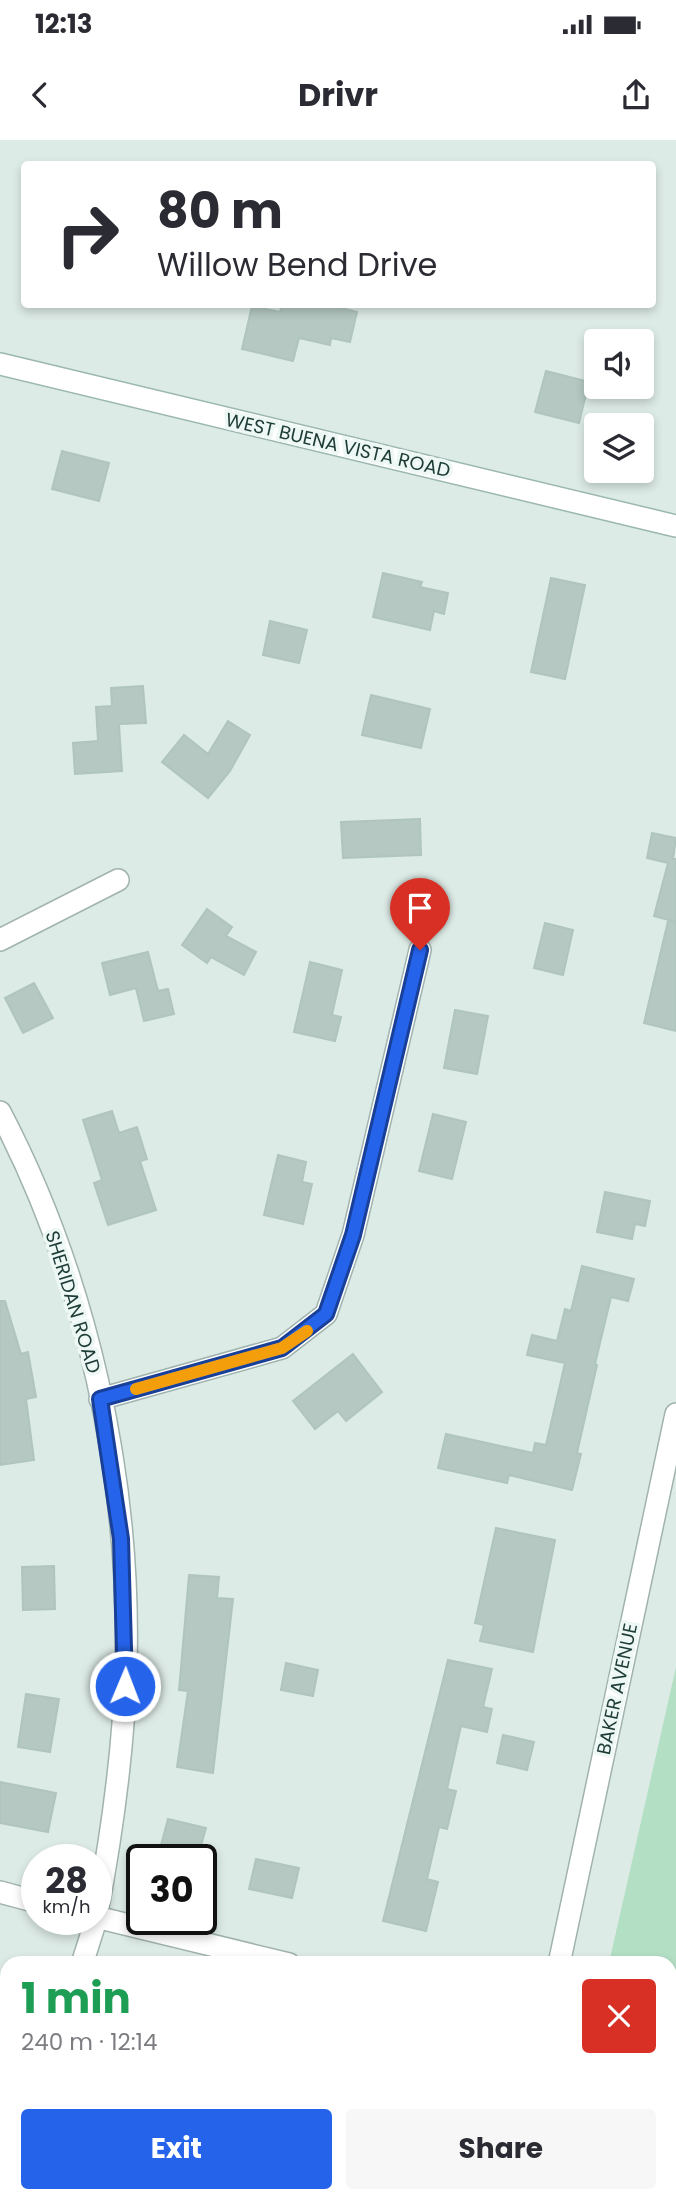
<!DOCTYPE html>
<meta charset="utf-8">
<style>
body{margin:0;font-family:Poppins,sans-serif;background:#f7f7f7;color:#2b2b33;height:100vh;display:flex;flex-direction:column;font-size:26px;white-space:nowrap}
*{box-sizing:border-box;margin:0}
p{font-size:23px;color:#7c7c81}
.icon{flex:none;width:38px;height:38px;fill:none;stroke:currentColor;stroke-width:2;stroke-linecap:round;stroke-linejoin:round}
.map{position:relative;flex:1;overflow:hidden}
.sheet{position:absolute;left:0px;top:1816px;width:677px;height:247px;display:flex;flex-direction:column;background:#fff;border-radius:21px 21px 0 0;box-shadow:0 4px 10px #0003}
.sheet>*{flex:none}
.banner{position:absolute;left:21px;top:21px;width:635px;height:147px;border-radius:7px;box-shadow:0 4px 10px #0003;background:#fff;color:#2b2b33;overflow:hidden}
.fabs{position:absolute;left:584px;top:189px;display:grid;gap:14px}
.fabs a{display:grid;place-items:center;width:70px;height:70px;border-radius:7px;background:#fff;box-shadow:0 4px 10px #0003;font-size:35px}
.speed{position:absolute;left:21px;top:1704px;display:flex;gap:14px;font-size:35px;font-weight:700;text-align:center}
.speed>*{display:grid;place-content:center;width:91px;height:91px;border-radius:50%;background:#fff;box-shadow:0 4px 10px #0003;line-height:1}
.speed small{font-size:18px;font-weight:400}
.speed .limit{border:4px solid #111;border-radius:10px;background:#fff;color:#111}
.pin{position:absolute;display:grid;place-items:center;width:60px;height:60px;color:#fff;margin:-72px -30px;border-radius:50% 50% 50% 0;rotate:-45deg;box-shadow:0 0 7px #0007}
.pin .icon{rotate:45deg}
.me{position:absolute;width:77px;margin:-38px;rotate:1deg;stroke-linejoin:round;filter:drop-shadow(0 0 5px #0008)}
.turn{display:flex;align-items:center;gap:24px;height:147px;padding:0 21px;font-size:32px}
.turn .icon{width:91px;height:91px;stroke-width:2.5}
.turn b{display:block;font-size:49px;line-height:60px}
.round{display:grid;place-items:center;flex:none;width:74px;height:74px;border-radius:7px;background:#f7f7f7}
.head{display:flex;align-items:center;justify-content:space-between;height:119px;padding:0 21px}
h1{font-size:42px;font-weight:700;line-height:52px;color:#1e9e55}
.action{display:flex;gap:14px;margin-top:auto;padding:14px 21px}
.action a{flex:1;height:80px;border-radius:7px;background:#2563eb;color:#fff;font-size:28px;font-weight:700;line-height:80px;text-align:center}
.action a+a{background:#f7f7f7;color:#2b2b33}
.status{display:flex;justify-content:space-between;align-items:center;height:49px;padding:0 35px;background:#fff;direction:ltr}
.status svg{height:19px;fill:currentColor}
header{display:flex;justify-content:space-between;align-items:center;height:91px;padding:0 21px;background:#fff;font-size:32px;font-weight:700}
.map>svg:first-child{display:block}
.green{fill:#b3dfc4}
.building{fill:#b5c8c2;stroke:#afc5be;stroke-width:2}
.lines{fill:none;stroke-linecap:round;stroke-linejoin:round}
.street-casing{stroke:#a0b3ae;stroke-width:24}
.secondary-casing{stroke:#9bb7b0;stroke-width:24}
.street{stroke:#fff;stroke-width:21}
.secondary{stroke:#fff;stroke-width:21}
.route-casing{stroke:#184099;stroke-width:18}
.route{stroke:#2563eb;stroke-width:12}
.slow{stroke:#f59e0b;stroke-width:12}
.labels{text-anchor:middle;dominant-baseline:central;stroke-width:7;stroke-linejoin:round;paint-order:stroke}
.street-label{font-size:19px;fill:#1d3b37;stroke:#edf7f3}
</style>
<div class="status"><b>12:13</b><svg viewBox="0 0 49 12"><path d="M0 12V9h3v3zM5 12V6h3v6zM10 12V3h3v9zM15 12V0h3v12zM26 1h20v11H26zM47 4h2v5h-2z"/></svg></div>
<header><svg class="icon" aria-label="back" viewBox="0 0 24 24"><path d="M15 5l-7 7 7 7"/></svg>Drivr<svg class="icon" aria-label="share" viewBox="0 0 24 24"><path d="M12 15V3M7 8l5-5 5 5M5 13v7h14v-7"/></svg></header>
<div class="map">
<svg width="676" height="2062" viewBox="0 0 676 2062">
<rect width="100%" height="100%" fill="#ddebe6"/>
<path class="green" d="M 676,1527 L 676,2062 L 554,2062 L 556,2056 L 670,2056 L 670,1824 L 609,1823 Z"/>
<path class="building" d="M 282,164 L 325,164 L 357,172 L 350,202 L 331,198 L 330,205 L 299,198 L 293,221 L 242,209 L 252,166 L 280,172 Z
M 546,231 L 589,242 L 579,283 L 535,272 Z
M 62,311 L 109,323 L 99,361 L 52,349 Z
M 383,433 L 422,442 L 420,447 L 448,453 L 444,474 L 434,471 L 430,490 L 373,477 Z
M 551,438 L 585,445 L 565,539 L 531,532 Z
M 270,481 L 307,490 L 299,523 L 263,515 Z
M 143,546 L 146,583 L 119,584 L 122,631 L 75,634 L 73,603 L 98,601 L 96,567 L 112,566 L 111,548 Z
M 371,555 L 430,569 L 421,608 L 362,595 Z
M 228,581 L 250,595 L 230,631 L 208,658 L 162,622 L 184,595 L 208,614 Z
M 420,679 L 421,715 L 343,718 L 341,682 Z
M 652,693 L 676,698 L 673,719 L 676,719 L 676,782 L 654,776 L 668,723 L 647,718 Z
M 207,769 L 232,787 L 226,796 L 256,812 L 244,835 L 211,817 L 207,823 L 182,805 Z
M 668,781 L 676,782 L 676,891 L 644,883 Z
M 545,783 L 573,790 L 563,835 L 534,828 Z
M 148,812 L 158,851 L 168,849 L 174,874 L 144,881 L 136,848 L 110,855 L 102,823 Z
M 310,822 L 342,830 L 332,875 L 341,877 L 335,901 L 294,892 Z
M 34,843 L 53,878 L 23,893 L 5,858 Z
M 455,870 L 488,876 L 477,934 L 444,928 Z
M 112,971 L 119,993 L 137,987 L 147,1019 L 140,1021 L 156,1070 L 108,1085 L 94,1043 L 102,1040 L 83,980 Z
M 433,974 L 466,982 L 452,1039 L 419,1031 Z
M 278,1015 L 306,1022 L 302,1042 L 312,1044 L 303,1084 L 264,1075 Z
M 605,1052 L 650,1061 L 645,1086 L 635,1084 L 632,1099 L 597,1092 Z
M 582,1126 L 634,1139 L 628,1161 L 611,1157 L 595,1224 L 597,1225 L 577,1313 L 581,1314 L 572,1350 L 509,1335 L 507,1343 L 438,1328 L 446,1294 L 533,1313 L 535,1303 L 546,1305 L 565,1223 L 527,1215 L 532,1195 L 557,1201 L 565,1169 L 571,1171 Z
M 0,1161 L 5,1161 L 21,1214 L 28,1212 L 36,1257 L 26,1259 L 34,1320 L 0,1325 Z
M 353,1214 L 382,1252 L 346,1281 L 338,1271 L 315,1289 L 293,1261 Z
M 496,1388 L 555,1400 L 533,1512 L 480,1501 L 484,1485 L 475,1483 Z
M 54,1426 L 55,1469 L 23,1470 L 22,1427 Z
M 189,1435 L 219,1437 L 217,1458 L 233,1459 L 213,1633 L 177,1627 L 188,1551 L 179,1550 Z
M 448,1520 L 492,1529 L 483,1567 L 492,1569 L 487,1592 L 461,1586 L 447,1649 L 456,1651 L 447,1689 L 439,1687 L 427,1739 L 438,1742 L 426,1791 L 383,1781 Z
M 286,1523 L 318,1530 L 313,1556 L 281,1550 Z
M 26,1554 L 59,1559 L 50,1612 L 18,1607 Z
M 503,1595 L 534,1602 L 527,1630 L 497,1623 Z
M 0,1642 L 56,1653 L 48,1692 L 0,1683 Z
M 168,1679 L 206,1688 L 197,1720 L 157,1720 Z
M 256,1719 L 299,1728 L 292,1758 L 249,1749 Z"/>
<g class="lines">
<defs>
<path id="street" d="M 0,800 L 118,740
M 0,972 C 87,1138 131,1338 126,1525 C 124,1610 112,1694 96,1778
M 100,1259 L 282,1208 L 326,1174 L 353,1095 L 420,810
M 0,1752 L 37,1762
M 96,1777 L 289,1824
M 82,1824 L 96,1780
M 559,1824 L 676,1274
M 0,2038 L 7,2023
M 506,2062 L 507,2056"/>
<path id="secondary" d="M 0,224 L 676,386"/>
</defs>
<use href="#street" class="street-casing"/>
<use href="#secondary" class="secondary-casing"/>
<use href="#street" class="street"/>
<use href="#secondary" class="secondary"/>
</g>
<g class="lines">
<defs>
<path id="route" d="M 125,1546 L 121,1399 L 100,1259 L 282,1208 L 326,1174 L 353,1095 L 420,810"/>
</defs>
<use href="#route" class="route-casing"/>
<use href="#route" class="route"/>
<path class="slow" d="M 136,1249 L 282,1208 L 307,1191"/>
</g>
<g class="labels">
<g class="street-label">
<text transform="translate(338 305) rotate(13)">WEST BUENA VISTA ROAD</text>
<text transform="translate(73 1162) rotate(73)">SHERIDAN ROAD</text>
<text transform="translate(617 1549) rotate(-78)">BAKER AVENUE</text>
</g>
</g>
</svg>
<div class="fabs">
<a><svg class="icon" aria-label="sound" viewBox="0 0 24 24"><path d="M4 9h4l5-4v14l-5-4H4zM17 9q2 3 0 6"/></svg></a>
<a><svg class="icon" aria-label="layers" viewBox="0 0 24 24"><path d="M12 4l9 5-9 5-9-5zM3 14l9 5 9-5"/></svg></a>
</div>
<div class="speed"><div>28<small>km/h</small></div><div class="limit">30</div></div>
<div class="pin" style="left:420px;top:810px;background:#d93025"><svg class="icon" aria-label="arrive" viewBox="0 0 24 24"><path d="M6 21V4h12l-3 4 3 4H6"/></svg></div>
<svg class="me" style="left:125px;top:1546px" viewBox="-20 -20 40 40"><circle r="17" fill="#2563eb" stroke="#fff" stroke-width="3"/><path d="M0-11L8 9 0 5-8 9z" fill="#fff"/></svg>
<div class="banner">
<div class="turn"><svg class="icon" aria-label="right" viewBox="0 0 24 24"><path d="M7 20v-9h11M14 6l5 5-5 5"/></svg><div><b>80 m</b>Willow Bend Drive</div></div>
</div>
<section class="sheet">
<div class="head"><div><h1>1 min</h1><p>240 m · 12:14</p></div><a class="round" style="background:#d93025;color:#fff"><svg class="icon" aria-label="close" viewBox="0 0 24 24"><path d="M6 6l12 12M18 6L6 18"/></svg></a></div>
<div class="action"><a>Exit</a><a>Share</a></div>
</section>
</div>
